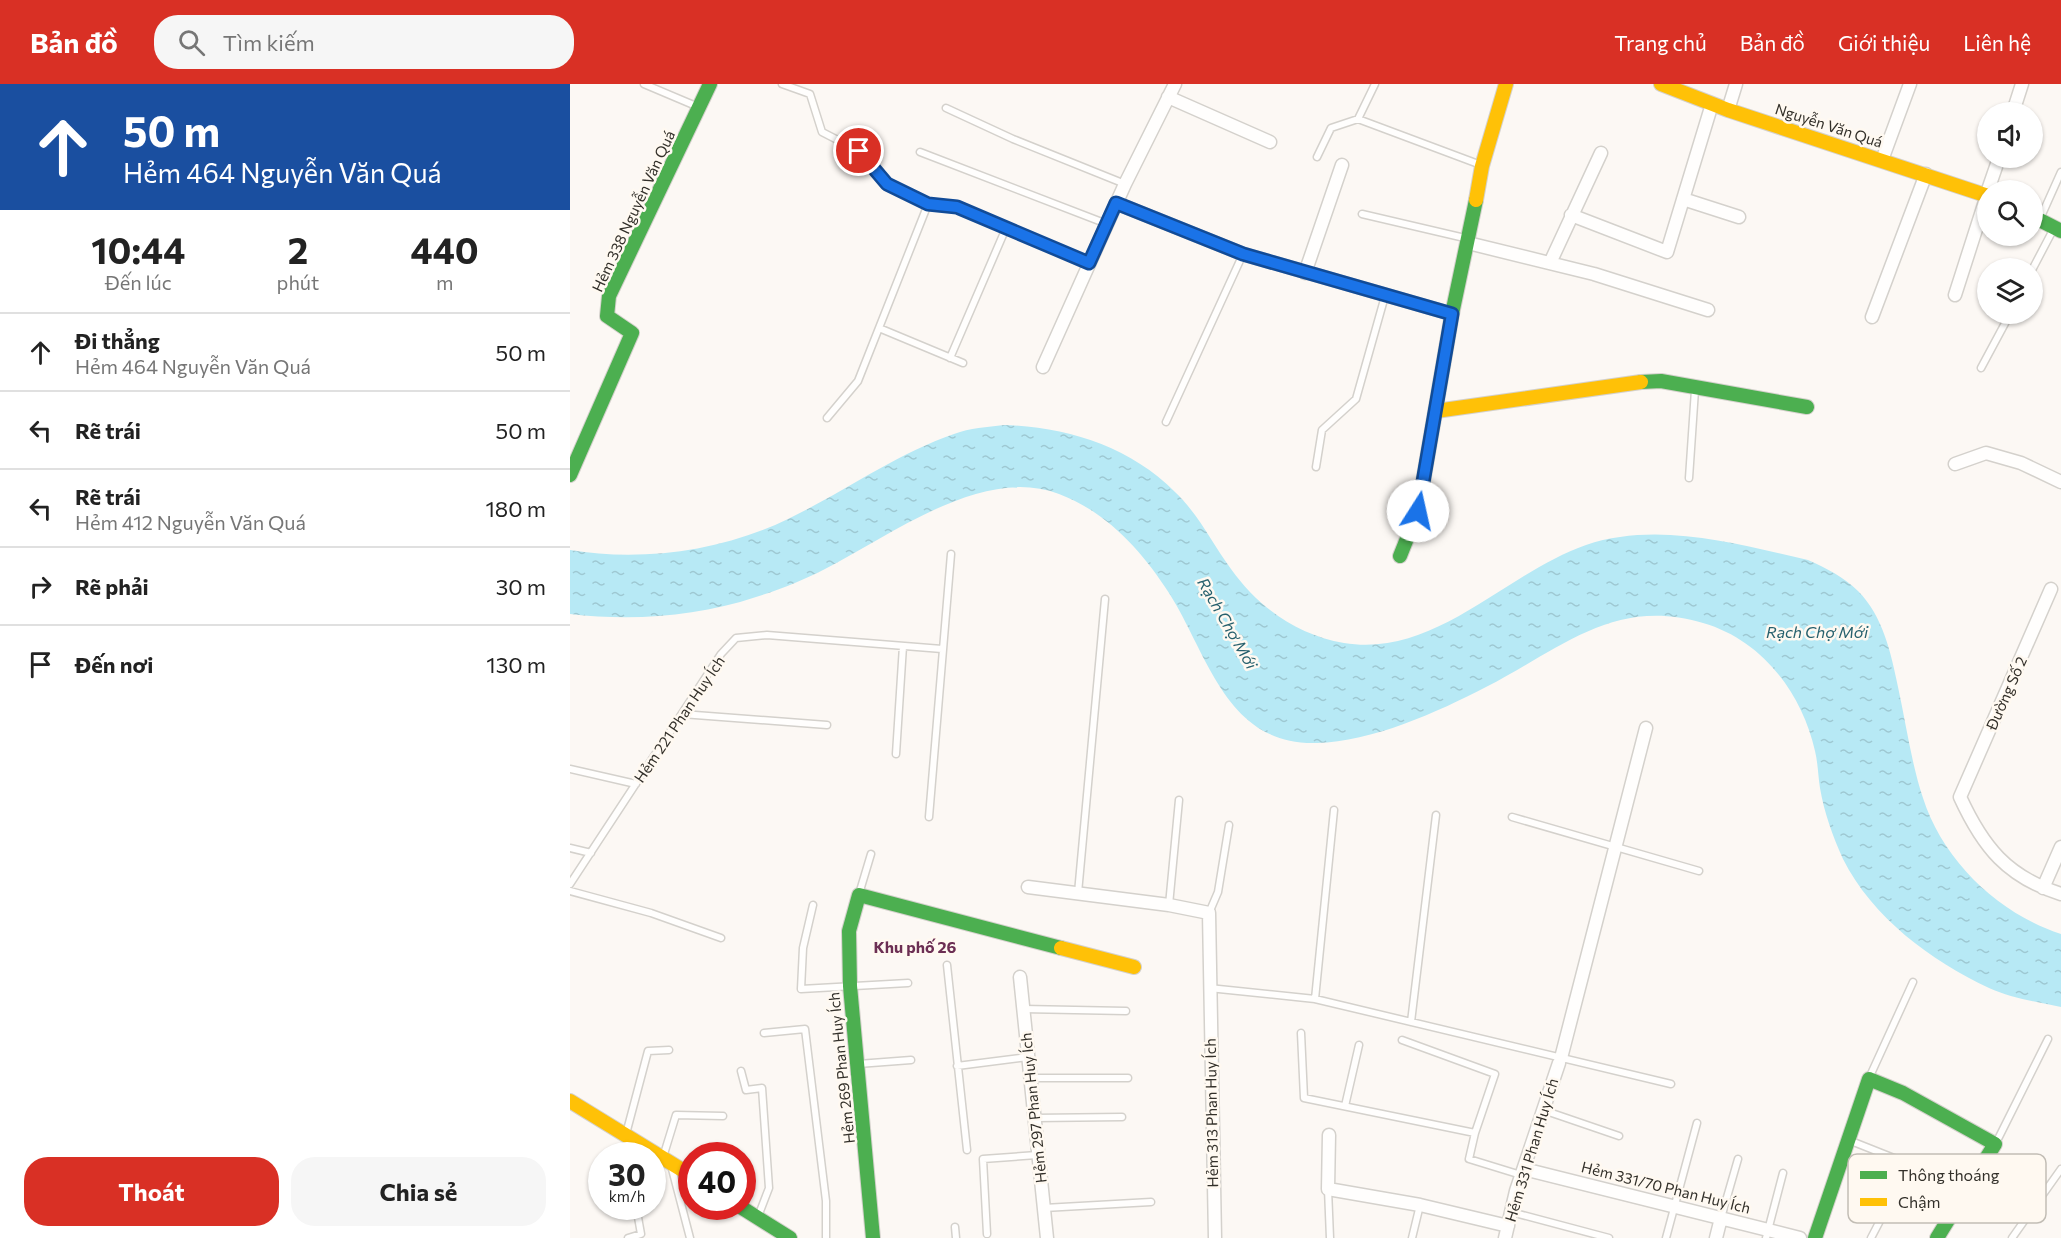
<!DOCTYPE html>
<html lang="vi">
<meta charset="utf-8">
<style>
body{margin:0;font-family:Commissioner,sans-serif;background:#f6f6f6;color:#222;height:100vh;display:flex;flex-direction:column;font-size:22px;white-space:nowrap}
*{box-sizing:border-box;margin:0}
p{font-size:20px;color:#767676}
.icon{flex:none;width:33px;height:33px;fill:none;stroke:currentColor;stroke-width:2;stroke-linecap:round;stroke-linejoin:round}
.map{position:relative;flex:1;overflow:hidden}
.details{display:flex;flex-direction:column;background:#fff;width:570px}
.details>*{flex:none}
.banner{background:#1a4fa0;color:#fff;overflow:hidden}
.buttons{position:absolute;left:1407px;top:18px;display:grid;gap:12px}
.buttons a{display:grid;place-items:center;width:66px;height:66px;border-radius:50%;background:#fff;box-shadow:0 2px 4px #0004;font-size:30px}
.speed{position:absolute;left:18px;top:1058px;display:flex;gap:12px;font-size:30px;font-weight:700;text-align:center}
.speed>*{display:grid;place-content:center;width:78px;height:78px;border-radius:50%;background:#fff;box-shadow:0 2px 4px #0004;line-height:1}
.speed small{font-size:15px;font-weight:400}
.speed .limit{border:9px solid #d22;background:#fff;color:#111}
.pin{position:absolute;display:grid;place-items:center;width:51px;height:51px;color:#fff;margin:-26px;border:3px solid #fff;border-radius:50%;box-shadow:0 2px 6px #0007}
.me{position:absolute;width:66px;margin:-33px;rotate:10deg;stroke-linejoin:round;filter:drop-shadow(0 0 4px #0008)}
.turn{display:flex;align-items:center;gap:21px;height:126px;padding:0 24px;font-size:27px}
.turn .icon{width:78px;height:78px;stroke-width:2.5}
.turn b{display:block;font-size:42px;line-height:51px}
.eta{display:flex;justify-content:space-evenly;align-items:center;height:102px;text-align:center}
.eta b{font-size:36px;font-weight:700;line-height:42px}
.button{display:flex;gap:12px;margin-top:auto;padding:12px 24px}
.button a{flex:1;height:69px;border-radius:24px;background:#d93025;color:#fff;font-size:24px;font-weight:700;line-height:69px;text-align:center}
.button a+a{background:#f6f6f6;color:#222}
ul{padding:0;list-style:none}
li{display:flex;align-items:center;gap:18px;height:78px;padding:0 24px;border-top:2px solid #e0e0e0}
li div{flex:1}
li b{display:block;font-size:22px}
li em{font-style:normal}
header{display:flex;align-items:center;gap:36px;box-sizing:border-box;height:84px;padding:0 30px;background:#d93025;color:#fff}
header strong{font-size:28px}
nav{display:flex;gap:33px;margin-inline-start:auto;font-size:21px}
.search{width:420px;height:54px;background:#f6f6f6;display:flex;align-items:center;gap:15px;box-sizing:border-box;padding:0 21px;border-radius:24px;color:#767676;font-size:22px}
main{display:flex;flex:1;min-height:0}
.map>svg:first-child{display:block}
.water{fill:url(#water-ripples)}
.lines{fill:none;stroke-linecap:round;stroke-linejoin:round}
.lane-casing{stroke:#d4d1cc;stroke-width:9}
.street-casing{stroke:#d4d1cc;stroke-width:15}
.fast-casing{stroke:#d4d1cc;stroke-width:16}
.slow-casing{stroke:#d4d1cc;stroke-width:16}
.lane{stroke:#fffefd;stroke-width:6}
.street{stroke:#fffefd;stroke-width:12}
.fast{stroke:#4caf50;stroke-width:14}
.slow{stroke:#ffc107;stroke-width:14}
.route-casing{stroke:#114b97;stroke-width:15}
.route{stroke:#1a73e8;stroke-width:10}
.labels{text-anchor:middle;dominant-baseline:central;stroke-width:5;stroke-linejoin:round;paint-order:stroke}
.street-label{font-size:15px;fill:#33302a;stroke:#fff9f1}
.water-label{font-size:16px;font-style:italic;fill:#26606d;stroke:#fff9f1}
.neighbourhood-label{font-size:16px;font-weight:bold;fill:#6c2f54;stroke:#fff9f1}
.key{fill:#fff9f1;stroke:#c2bdb5;stroke-width:1.5}
.key-label{font-size:16px;fill:#33302a}
</style>
<header>
<strong>Bản đồ</strong>
<div class="search"><svg class="icon" aria-label="search" viewBox="0 0 24 24"><circle cx="10" cy="10" r="6"/><path d="M15 15l6 6"/></svg>Tìm kiếm</div>
<nav><a>Trang chủ</a><a>Bản đồ</a><a>Giới thiệu</a><a>Liên hệ</a></nav>
</header>
<main>
<section class="details">
<div class="banner">
<div class="turn"><svg class="icon" aria-label="ahead" viewBox="0 0 24 24"><path d="M12 20V5M6 11l6-6 6 6"/></svg><div><b>50 m</b>Hẻm 464 Nguyễn Văn Quá</div></div>
</div>
<div class="eta">
<div><b>10:44</b><p>Đến lúc</p></div>
<div><b>2</b><p>phút</p></div>
<div><b>440</b><p>m</p></div>
</div>
<ul>
<li><svg class="icon" aria-label="ahead" viewBox="0 0 24 24"><path d="M12 20V5M6 11l6-6 6 6"/></svg><div><b>Đi thẳng</b><p>Hẻm 464 Nguyễn Văn Quá</p></div><em>50 m</em></li>
<li><svg class="icon" aria-label="left" viewBox="0 0 24 24"><path d="M17 20v-9H6M10 6l-5 5 5 5"/></svg><div><b>Rẽ trái</b></div><em>50 m</em></li>
<li><svg class="icon" aria-label="left" viewBox="0 0 24 24"><path d="M17 20v-9H6M10 6l-5 5 5 5"/></svg><div><b>Rẽ trái</b><p>Hẻm 412 Nguyễn Văn Quá</p></div><em>180 m</em></li>
<li><svg class="icon" aria-label="right" viewBox="0 0 24 24"><path d="M7 20v-9h11M14 6l5 5-5 5"/></svg><div><b>Rẽ phải</b></div><em>30 m</em></li>
<li><svg class="icon" aria-label="arrive" viewBox="0 0 24 24"><path d="M6 21V4h12l-3 4 3 4H6"/></svg><div><b>Đến nơi</b></div><em>130 m</em></li>
</ul>
<div class="button"><a>Thoát</a><a>Chia sẻ</a></div>
</section>
<div class="map">
<svg width="1491" height="1154" viewBox="0 0 1491 1154">
<defs>
<pattern id="water-ripples" width="26" height="14" patternUnits="userSpaceOnUse" patternTransform="scale(1.5)"><rect width="26" height="14" fill="#b7e9f5"/><path d="M2 4q2-2 4 0t4 0M15 11q2-2 4 0t4 0" fill="none" stroke="#9ec8d2"/></pattern>
</defs>
<rect width="100%" height="100%" fill="#fcf8f4"/>
<path class="water" d="M 434,341 C 497,343 559,362 605,408 C 629,431 642,459 661,485 C 688,523 727,551 774,559 C 866,574 935,489 1016,461 C 1088,437 1167,460 1238,476 C 1256,484 1274,493 1288,507 C 1313,532 1321,569 1328,603 C 1336,639 1341,678 1353,714 C 1373,777 1429,830 1491,850 L 1491,923 C 1467,918 1441,914 1419,904 C 1361,877 1302,833 1273,775 C 1263,753 1254,728 1250,704 C 1248,692 1248,679 1245,667 C 1232,609 1192,556 1133,539 C 1044,512 989,566 916,603 C 868,628 801,658 747,659 C 656,662 638,570 599,509 C 572,467 537,428 489,410 C 412,381 322,451 255,485 C 234,496 209,506 186,513 C 126,533 62,537 0,530 L 0,466 C 72,478 152,467 218,435 C 274,408 326,370 384,350 C 400,344 417,343 434,341 Z"/>
<g class="lines">
<defs>
<path id="lane" d="M 74,0 L 126,22
M 212,0 L 240,10 L 252,48 L 289,67 L 317,100 L 358,120 L 387,123 L 519,179
M 376,24 L 443,55 L 555,100
M 788,35 L 911,81
M 350,68 L 537,140
M 747,73 L 761,44 L 788,35 L 805,0
M 792,130 L 899,155
M 1470,135 L 1491,88
M 1462,186 L 1483,146
M 309,244 L 393,279
M 380,274 L 436,144
M 1411,284 L 1440,230
M 257,334 L 288,297 L 358,120
M 596,338 L 673,170
M 746,383 L 752,346 L 786,315 L 815,212
M 1119,394 L 1125,306
M 112,630 L 257,641
M 326,670 L 333,562
M 0,685 L 66,700
M 359,733 L 381,470
M 942,733 L 1129,787
M 0,764 L 21,769
M 0,800 L 151,570 L 166,554 L 197,551 L 372,565
M 0,807 L 81,829 L 151,854
M 508,809 L 535,515
M 289,810 L 301,770
M 243,821 L 233,864 L 231,905 L 338,899
M 599,821 L 609,716
M 639,829 L 648,808 L 659,741
M 377,881 L 397,1066
M 639,904 L 745,915 L 1101,1000
M 745,915 L 764,726
M 453,925 L 556,927
M 841,938 L 866,731
M 194,949 L 235,945 L 256,1117 L 256,1154
M 731,949 L 734,1014 L 905,1049 L 899,1075 L 951,1091
M 832,956 L 925,990 L 905,1049
M 288,980 L 341,976
M 387,982 L 458,973
M 171,987 L 176,1006 L 192,1004 L 199,1104 L 189,1130
M 1300,992 L 1343,898
M 460,994 L 558,994
M 775,1022 L 789,961
M 973,1026 L 1049,1052
M 464,1034 L 552,1033
M 56,1050 L 78,967 L 99,966
M 1281,1057 L 1354,1086 L 1393,1106
M 1426,1059 L 1478,955
M 94,1070 L 106,1031 L 153,1032
M 102,1085 L 120,1154
M 758,1105 L 760,1154
M 474,1124 L 581,1118
M 941,1128 L 1039,1154
M 1151,1134 L 1168,1075
M 385,1143 L 386,1154
M 417,1150 L 413,1075 L 467,1071
M 58,1154 L 71,1150 L 66,1122
M 842,1154 L 850,1121
M 1096,1154 L 1127,1039
M 1196,1154 L 1213,1089
M 1301,1154 L 1324,1110
M 1442,1154 L 1491,1085"/>
<path id="street" d="M 598,13 L 700,58
M 1158,26 L 1166,0
M 1443,28 L 1452,0
M 1312,76 L 1340,0
M 1418,106 L 1429,74
M 1113,115 L 1169,133
M 546,119 L 673,170 L 882,230
M 1001,131 L 1097,168 L 1142,20
M 898,159 L 1024,190 L 1138,226
M 980,179 L 1031,69
M 735,189 L 772,81
M 1385,211 L 1418,108
M 1302,233 L 1356,90
M 473,283 L 555,100 L 605,0
M 1385,380 L 1416,369 L 1451,379 L 1491,398
M 1481,505 L 1390,713 C 1413,763 1437,793 1491,810
M 458,803 L 599,821 L 639,829 L 645,1154
M 1473,804 L 1491,763
M 450,893 L 477,1154
M 991,974 L 1076,644
M 759,1051 L 758,1105 L 850,1121 L 938,1142
M 954,1085 L 1230,1154
M 935,1154 L 946,1107 L 989,979
M 1146,1154 L 1151,1134"/>
<path id="fast" d="M 1462,132 L 1491,147
M 1071,298 L 1091,297 L 1237,323
M 0,391 L 62,249 L 37,232 L 39,212 L 140,0
M 830,472 L 848,427 L 882,230 L 906,116
M 169,1122 L 220,1154
M 303,1154 L 280,902 L 279,847 L 289,811 L 491,864
M 1245,1154 L 1299,995 L 1333,1009 L 1425,1060 L 1367,1154"/>
<path id="slow" d="M 1091,0 L 1158,26 L 1418,112
M 906,116 L 912,82 L 936,0
M 866,327 L 1071,298
M 491,864 L 564,883
M 0,1017 L 122,1092"/>
</defs>
<use href="#lane" class="lane-casing"/>
<use href="#street" class="street-casing"/>
<use href="#fast" class="fast-casing"/>
<use href="#slow" class="slow-casing"/>
<use href="#lane" class="lane"/>
<use href="#street" class="street"/>
<use href="#fast" class="fast"/>
<use href="#slow" class="slow"/>
</g>
<g class="lines">
<defs>
<path id="route" d="M 289,67 L 317,100 L 358,120 L 387,123 L 519,179 L 546,119 L 673,170 L 882,230 L 848,427"/>
</defs>
<use href="#route" class="route-casing"/>
<use href="#route" class="route"/>
</g>
<g class="labels">
<g class="street-label">
<text transform="translate(1259 41) rotate(18)">Nguyễn Văn Quá</text>
<text transform="translate(63 127) rotate(-65)">Hẻm 338 Nguyễn Văn Quá</text>
<text transform="translate(1436 609) rotate(-66)">Đường Số 2</text>
<text transform="translate(109 635) rotate(-56)">Hẻm 221 Phan Huy Ích</text>
<text transform="translate(271 984) rotate(-96)">Hẻm 269 Phan Huy Ích</text>
<text transform="translate(463 1024) rotate(-96)">Hẻm 297 Phan Huy Ích</text>
<text transform="translate(641 1029) rotate(-91)">Hẻm 313 Phan Huy Ích</text>
<text transform="translate(961 1066) rotate(-73)">Hẻm 331 Phan Huy Ích</text>
<text transform="translate(1096 1103) rotate(14)">Hẻm 331/70 Phan Huy Ích</text>
</g>
<g class="water-label">
<text transform="translate(658 539) rotate(60)">Rạch Chợ Mới</text>
<text x="1247" y="547">Rạch Chợ Mới</text>
</g>
<g class="neighbourhood-label">
<text x="345" y="862">Khu phố 26</text>
</g>
</g>
<rect x="1278" y="1070" width="198" height="69" rx="9" class="key"/>
<rect x="1290" y="1087" width="27" height="8" fill="#4caf50"/>
<rect x="1290" y="1114" width="27" height="8" fill="#ffc107"/>
<g class="key-label">
<text x="1328" y="1097">Thông thoáng</text>
<text x="1328" y="1124">Chậm</text>
</g>
</svg>
<div class="buttons">
<a><svg class="icon" aria-label="sound" viewBox="0 0 24 24"><path d="M4 9h4l5-4v14l-5-4H4zM17 9q2 3 0 6"/></svg></a>
<a><svg class="icon" aria-label="search" viewBox="0 0 24 24"><circle cx="10" cy="10" r="6"/><path d="M15 15l6 6"/></svg></a>
<a><svg class="icon" aria-label="layers" viewBox="0 0 24 24"><path d="M12 4l9 5-9 5-9-5zM3 14l9 5 9-5"/></svg></a>
</div>
<div class="speed"><div>30<small>km/h</small></div><div class="limit">40</div></div>
<div class="pin" style="left:289px;top:67px;background:#d93025"><svg class="icon" aria-label="arrive" viewBox="0 0 24 24"><path d="M6 21V4h12l-3 4 3 4H6"/></svg></div>
<svg class="me" style="left:848px;top:427px" viewBox="-20 -20 40 40"><circle r="19" fill="#fff"/><path d="M0-13L10 11 0 6-10 11z" fill="#1a73e8"/></svg>
</div>
</main>
